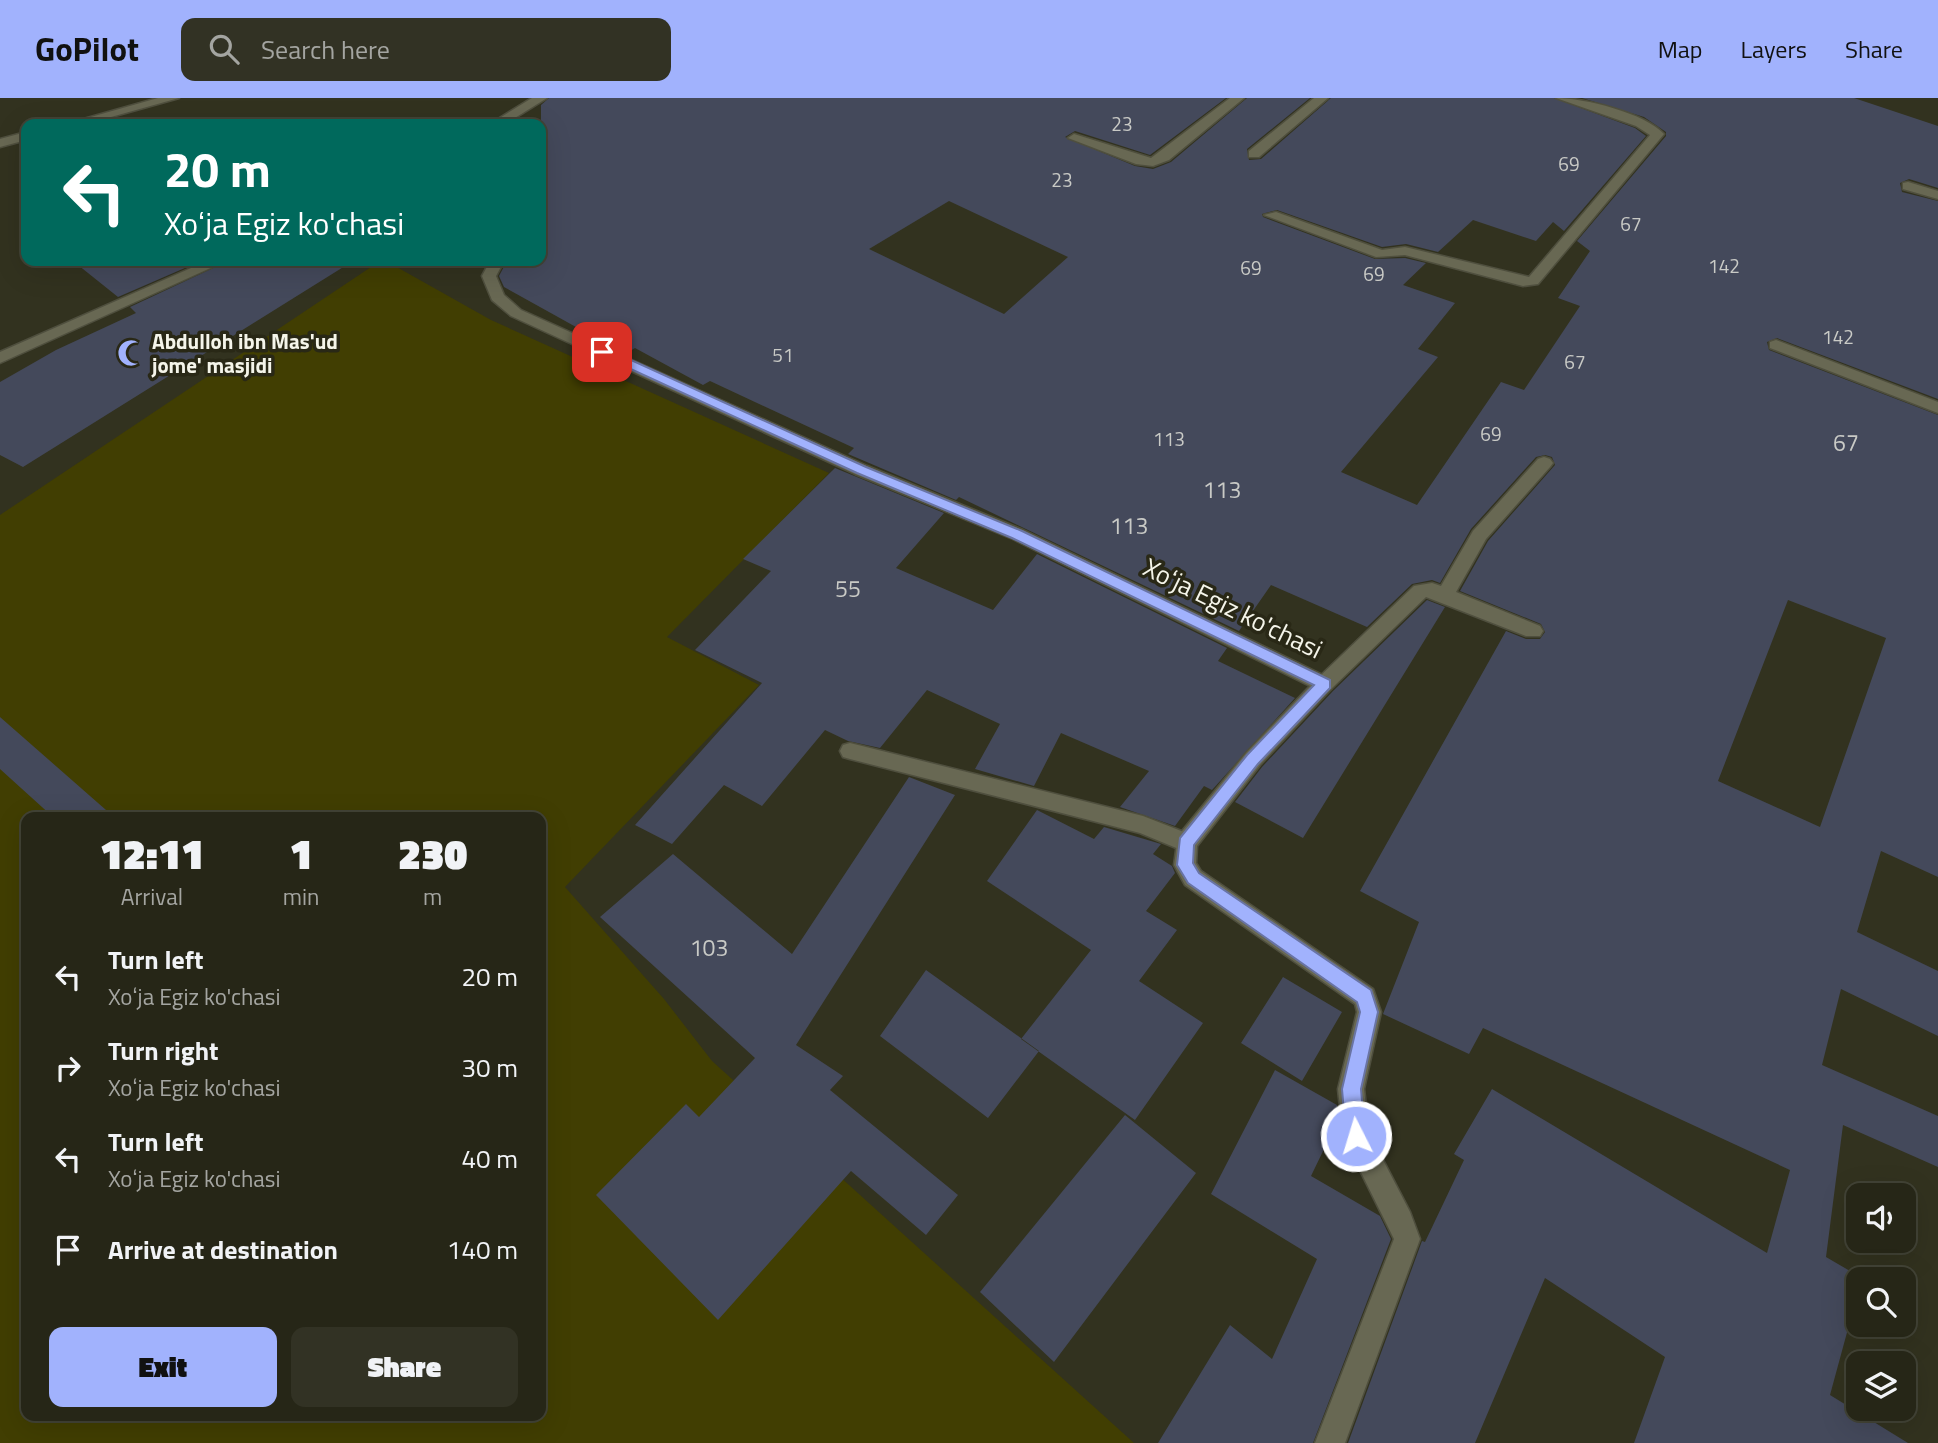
<!DOCTYPE html>
<meta charset="utf-8">
<style>
body{margin:0;font-family:"Titillium Web",sans-serif;background:#323224;color:#f1f3f6;height:100vh;display:flex;flex-direction:column;font-size:26px;white-space:nowrap}
*{box-sizing:border-box;margin:0}
p{font-size:23px;color:#a4a5a1}
.icon{flex:none;width:38px;height:38px;fill:none;stroke:currentColor;stroke-width:2;stroke-linecap:round;stroke-linejoin:round}
.map{position:relative;flex:1;overflow:hidden}
.sheet{position:absolute;left:21px;top:714px;width:525px;height:609px;display:flex;flex-direction:column;background:#262617;border-radius:14px;box-shadow:0 7px 28px #0002,0 0 0 2px #424336}
.sheet>*{flex:none}
.top-card{position:absolute;left:21px;top:21px;width:525px;height:147px;border-radius:14px;box-shadow:0 7px 28px #0002,0 0 0 2px #424336;background:#00695c;color:#fff;overflow:hidden}
.controls{position:absolute;left:1846px;top:1085px;display:grid;gap:14px}
.controls a{display:grid;place-items:center;width:70px;height:70px;border-radius:14px;background:#262617;box-shadow:0 7px 28px #0002,0 0 0 2px #424336;font-size:35px}
.pin{position:absolute;display:grid;place-items:center;width:60px;height:60px;color:#fff;margin:-30px;border-radius:14px;box-shadow:0 4px 10px #0006}
.me{position:absolute;width:77px;margin:-38px;rotate:355deg;stroke-linejoin:round;filter:drop-shadow(0 0 5px #0008)}
.turn{display:flex;align-items:center;gap:24px;height:147px;padding:0 28px;font-size:32px}
.turn .icon{width:91px;height:91px;stroke-width:2.5}
.turn b{display:block;font-size:49px;line-height:60px}
.eta{display:flex;justify-content:space-evenly;align-items:center;height:119px;text-align:center}
.eta b{font-size:42px;font-weight:800;line-height:49px}
.primary-button{display:flex;gap:14px;margin-top:auto;padding:14px 28px}
.primary-button a{flex:1;height:80px;border-radius:14px;background:#a1b2fd;color:#111;font-size:28px;font-weight:800;line-height:80px;text-align:center}
.primary-button a+a{background:#323224;color:#f1f3f6}
ul{padding:0;list-style:none}
li{display:flex;align-items:center;gap:21px;height:91px;padding:0 28px}
li div{flex:1}
li b{display:block;font-size:26px}
li em{font-style:normal}
header{display:flex;align-items:center;gap:42px;box-sizing:border-box;height:98px;padding:0 35px;background:#a1b2fd;color:#111}
header strong{font-size:33px}
nav{display:flex;gap:38px;margin-inline-start:auto;font-size:24px}
.search{width:490px;height:63px;background:#323224;display:flex;align-items:center;gap:18px;box-sizing:border-box;padding:0 24px;border-radius:14px;color:#a4a5a1;font-size:26px}
.map>svg:first-child{display:block}
.green{fill:#413e02;fill-rule:evenodd}
.building{fill:#44495b;fill-rule:evenodd}
.lines{fill:none;stroke-linecap:round;stroke-linejoin:round}
.lane-casing{stroke:#4f4f3e;stroke-width:3}
.street-casing{stroke:#4f4f3e;stroke-width:3}
.lane{fill:#686853;fill-rule:evenodd}
.street{fill:#686853;fill-rule:evenodd}
.route{fill:#a1b2fd;stroke:#6974a4;stroke-width:2}
.labels{text-anchor:middle;dominant-baseline:central;stroke-width:7;stroke-linejoin:round;paint-order:stroke}
.far-number-label{font-size:19px;fill:#c9cac6}
.far-poi-label{font-size:21px;font-weight:bold;fill:#f5f5ea;stroke:#292816;text-anchor:start}
.number-label{font-size:23px;fill:#c9cac6}
.street-label{font-size:26px;fill:#f5f5ea;stroke:#292816}
</style>
<header>
<strong>GoPilot</strong>
<div class="search"><svg class="icon" aria-label="search" viewBox="0 0 24 24"><circle cx="10" cy="10" r="6"/><path d="M15 15l6 6"/></svg>Search here</div>
<nav><a>Map</a><a>Layers</a><a>Share</a></nav>
</header>
<div class="map">
<svg width="1938" height="1345" viewBox="0 0 1938 1345">
<rect width="100%" height="100%" fill="#32321f"/>
<path class="green" d="M 380,163 L 386,163 L 491,222 L 829,375 L 667,539 L 759,587 L 565,789 L 664,901 L 712,963 L 1134,1345 L 0,1345 L 0,417 ZM 26,719 L 541,719 L 541,1318 L 26,1318 Z"/>
<path class="building" d="M 549,0 L 1226,0 L 1150,57 L 1075,33 L 1065,39 L 1135,68 L 1153,71 L 1171,64 L 1247,0 L 1310,0 L 1247,51 L 1249,62 L 1261,61 L 1331,0 L 1554,0 L 1635,30 L 1646,38 L 1564,133 L 1553,124 L 1536,143 L 1473,122 L 1438,154 L 1406,146 L 1382,149 L 1277,112 L 1262,116 L 1263,119 L 1375,161 L 1405,160 L 1426,165 L 1403,187 L 1455,205 L 1418,251 L 1438,259 L 1341,374 L 1417,407 L 1501,284 L 1524,292 L 1580,208 L 1558,200 L 1590,153 L 1577,143 L 1666,38 L 1666,34 L 1644,19 L 1582,0 L 1854,0 L 1938,28 L 1938,90 L 1909,81 L 1900,85 L 1902,94 L 1938,103 L 1938,301 L 1777,240 L 1767,244 L 1769,252 L 1938,317 L 1938,779 L 1881,753 L 1857,834 L 1938,873 L 1938,938 L 1841,891 L 1822,967 L 1938,1018 L 1938,1069 L 1843,1027 L 1826,1159 L 1862,1180 L 1858,1181 L 1858,1194 L 1830,1297 L 1908,1345 L 1634,1345 L 1665,1259 L 1545,1180 L 1475,1345 L 1348,1345 L 1422,1143 L 1425,1144 L 1464,1062 L 1454,1056 L 1492,991 L 1767,1155 L 1790,1072 L 1483,930 L 1469,956 L 1383,916 L 1419,824 L 1360,793 L 1506,533 L 1526,541 L 1540,541 L 1545,534 L 1541,526 L 1460,493 L 1488,443 L 1555,367 L 1552,359 L 1545,357 L 1536,359 L 1471,431 L 1440,485 L 1432,482 L 1412,486 L 1367,529 L 1271,487 L 1239,533 L 959,399 L 956,402 L 848,356 L 854,350 L 710,283 L 703,287 L 635,250 L 625,256 L 621,254 L 504,189 L 499,178 L 507,163 L 541,163 L 541,7 ZM 949,103 L 1068,159 L 1004,216 L 869,151 ZM 1788,502 L 1886,540 L 1820,729 L 1718,683 Z
M 73,163 L 201,163 L 118,199 Z
M 228,163 L 353,163 L 23,369 L 0,357 L 0,284 L 56,252 L 136,215 L 130,209 Z
M 835,370 L 944,415 L 896,470 L 993,512 L 1037,456 L 1227,550 L 1218,563 L 1295,600 L 1212,692 L 1204,688 L 1175,728 L 1120,709 L 1149,673 L 1061,635 L 1034,688 L 975,671 L 1000,626 L 927,592 L 880,650 L 848,643 L 825,632 L 762,708 L 724,687 L 672,746 L 635,727 L 762,585 L 695,552 L 771,473 L 743,461 Z
M 1427,502 L 1445,509 L 1303,740 L 1235,704 L 1262,669 L 1333,593 Z
M 0,619 L 114,719 L 53,719 L 0,671 Z
M 909,679 L 955,697 L 796,947 L 843,978 L 830,992 L 958,1097 L 926,1137 L 851,1073 L 718,1222 L 596,1097 L 686,1006 L 699,1019 L 755,960 L 600,819 L 673,756 L 792,856 Z
M 1037,712 L 1094,741 L 1104,729 L 1161,746 L 1153,756 L 1172,768 L 1175,775 L 1146,813 L 1177,832 L 1139,883 L 1203,925 L 1135,1022 L 1021,941 L 1091,852 L 987,783 Z
M 926,872 L 1039,953 L 988,1020 L 880,938 Z
M 1283,879 L 1342,914 L 1302,983 L 1241,945 Z
M 1275,972 L 1337,1007 L 1339,1020 L 1311,1078 L 1380,1118 L 1391,1141 L 1313,1345 L 1158,1345 L 1230,1227 L 1272,1261 L 1317,1161 L 1211,1096 Z
M 1125,1017 L 1196,1075 L 1054,1264 L 980,1194 Z"/>
<g class="lines">
<defs>
<path id="lane" d="M 158,0 L 179,0 L 86,26 L 66,26 Z
M 1230,0 L 1244,0 L 1169,62 L 1153,68 L 1136,66 L 1068,40 L 1074,36 L 1151,60 Z
M 26,34 L 26,42 L 0,49 L 0,41 Z
M 1544,359 L 1550,361 L 1553,365 L 1550,369 L 1486,441 L 1456,494 L 1540,528 L 1543,533 L 1540,538 L 1526,538 L 1426,499 L 1331,591 L 1317,591 L 1314,586 L 1317,581 L 1414,488 L 1432,485 L 1441,488 L 1473,433 L 1538,361 Z
M 850,645 L 1143,718 L 1194,738 L 1197,745 L 1194,752 L 1186,754 L 1140,735 L 850,661 L 843,659 L 840,653 L 843,647 Z"/>
<path id="street" d="M 532,0 L 547,0 L 505,26 L 490,26 Z
M 1314,0 L 1328,0 L 1259,59 L 1249,59 L 1249,53 Z
M 1556,0 C 1584,0 1645,15 1664,36 L 1538,186 L 1523,188 L 1405,157 L 1376,159 L 1264,117 L 1276,114 L 1382,152 L 1405,149 L 1529,179 L 1650,37 L 1636,28 Z
M 1908,84 L 1938,93 L 1938,101 L 1903,91 L 1903,85 Z
M 207,163 L 226,163 L 0,265 L 0,254 Z
M 490,163 L 504,163 L 496,178 L 504,197 L 521,212 L 867,368 L 1023,432 L 1331,581 L 1334,586 L 1331,591 L 1260,667 L 1197,748 L 1196,765 L 1201,773 L 1373,891 L 1381,914 L 1364,991 L 1369,1035 L 1410,1114 L 1420,1141 L 1345,1345 L 1315,1345 L 1394,1141 L 1343,1038 L 1338,991 L 1357,914 L 1355,906 L 1185,787 L 1174,767 L 1178,738 L 1246,655 L 1310,588 L 1011,440 L 855,376 L 511,218 L 492,202 L 482,178 Z
M 1776,242 L 1938,304 L 1938,315 L 1770,250 L 1770,244 Z"/>
</defs>
<use href="#lane" class="lane-casing"/>
<use href="#street" class="street-casing"/>
<use href="#lane" class="lane"/>
<use href="#street" class="street"/>
</g>
<path class="route" d="M 598,251 L 607,251 L 866,369 L 1022,433 L 1330,582 L 1330,590 L 1258,666 L 1194,747 L 1193,765 L 1199,775 L 1371,892 L 1378,914 L 1361,991 L 1365,1038 L 1362,1045 L 1356,1048 L 1349,1045 L 1346,1038 L 1342,991 L 1360,914 L 1357,904 L 1188,785 L 1177,767 L 1180,740 L 1247,657 L 1314,587 L 1012,440 L 857,375 L 598,256 Z"/>
<defs>
<symbol id="mosque-bare" viewBox="-9 -9 18 18"><path d="M3.5-4.9A6 6 0 1 0 3.5 4.9A5 5 0 1 1 3.5-4.9Z" fill="#a1b2fd" stroke="#292816" stroke-width="2.5" paint-order="stroke"/></symbol>
</defs>
<g fill-rule="evenodd">
<use href="#mosque-bare" x="112" y="236" width="38" height="38"/>
</g>
<g class="labels">
<g class="far-number-label">
<text x="1122" y="25">23</text>
<text x="1569" y="65">69</text>
<text x="1062" y="81">23</text>
<text x="1631" y="125">67</text>
<text x="1724" y="167">142</text>
<text x="1251" y="169">69</text>
<text x="1374" y="175">69</text>
<text x="1838" y="238">142</text>
<text x="783" y="256">51</text>
<text x="1575" y="263">67</text>
<text x="1491" y="335">69</text>
<text x="1169" y="340">113</text>
</g>
<g class="far-poi-label">
<text x="152" y="243">Abdulloh ibn Mas'ud<tspan x="152" dy="24">jome' masjidi</tspan></text>
</g>
<g class="number-label">
<text x="1846" y="344">67</text>
<text x="1222" y="391">113</text>
<text x="1129" y="427">113</text>
<text x="848" y="490">55</text>
<text x="709" y="849">103</text>
</g>
<g class="street-label">
<text transform="translate(1233 510) rotate(26)">Xoʻja Egiz ko'chasi</text>
</g>
</g>
</svg>
<div class="controls">
<a><svg class="icon" aria-label="sound" viewBox="0 0 24 24"><path d="M4 9h4l5-4v14l-5-4H4zM17 9q2 3 0 6"/></svg></a>
<a><svg class="icon" aria-label="search" viewBox="0 0 24 24"><circle cx="10" cy="10" r="6"/><path d="M15 15l6 6"/></svg></a>
<a><svg class="icon" aria-label="layers" viewBox="0 0 24 24"><path d="M12 4l9 5-9 5-9-5zM3 14l9 5 9-5"/></svg></a>
</div>
<div class="pin" style="left:602px;top:254px;background:#d93025"><svg class="icon" aria-label="arrive" viewBox="0 0 24 24"><path d="M6 21V4h12l-3 4 3 4H6"/></svg></div>
<svg class="me" style="left:1356px;top:1038px" viewBox="-20 -20 40 40"><circle r="17" fill="#a1b2fd" stroke="#fff" stroke-width="3"/><path d="M0-11L8 9 0 5-8 9z" fill="#fff"/></svg>
<div class="top-card">
<div class="turn"><svg class="icon" aria-label="left" viewBox="0 0 24 24"><path d="M17 20v-9H6M10 6l-5 5 5 5"/></svg><div><b>20 m</b>Xoʻja Egiz ko'chasi</div></div>
</div>
<section class="sheet">
<div class="eta">
<div><b>12:11</b><p>Arrival</p></div>
<div><b>1</b><p>min</p></div>
<div><b>230</b><p>m</p></div>
</div>
<ul>
<li><svg class="icon" aria-label="left" viewBox="0 0 24 24"><path d="M17 20v-9H6M10 6l-5 5 5 5"/></svg><div><b>Turn left</b><p>Xoʻja Egiz ko'chasi</p></div><em>20 m</em></li>
<li><svg class="icon" aria-label="right" viewBox="0 0 24 24"><path d="M7 20v-9h11M14 6l5 5-5 5"/></svg><div><b>Turn right</b><p>Xoʻja Egiz ko'chasi</p></div><em>30 m</em></li>
<li><svg class="icon" aria-label="left" viewBox="0 0 24 24"><path d="M17 20v-9H6M10 6l-5 5 5 5"/></svg><div><b>Turn left</b><p>Xoʻja Egiz ko'chasi</p></div><em>40 m</em></li>
<li><svg class="icon" aria-label="arrive" viewBox="0 0 24 24"><path d="M6 21V4h12l-3 4 3 4H6"/></svg><div><b>Arrive at destination</b></div><em>140 m</em></li>
</ul>
<div class="primary-button"><a>Exit</a><a>Share</a></div>
</section>
</div>
